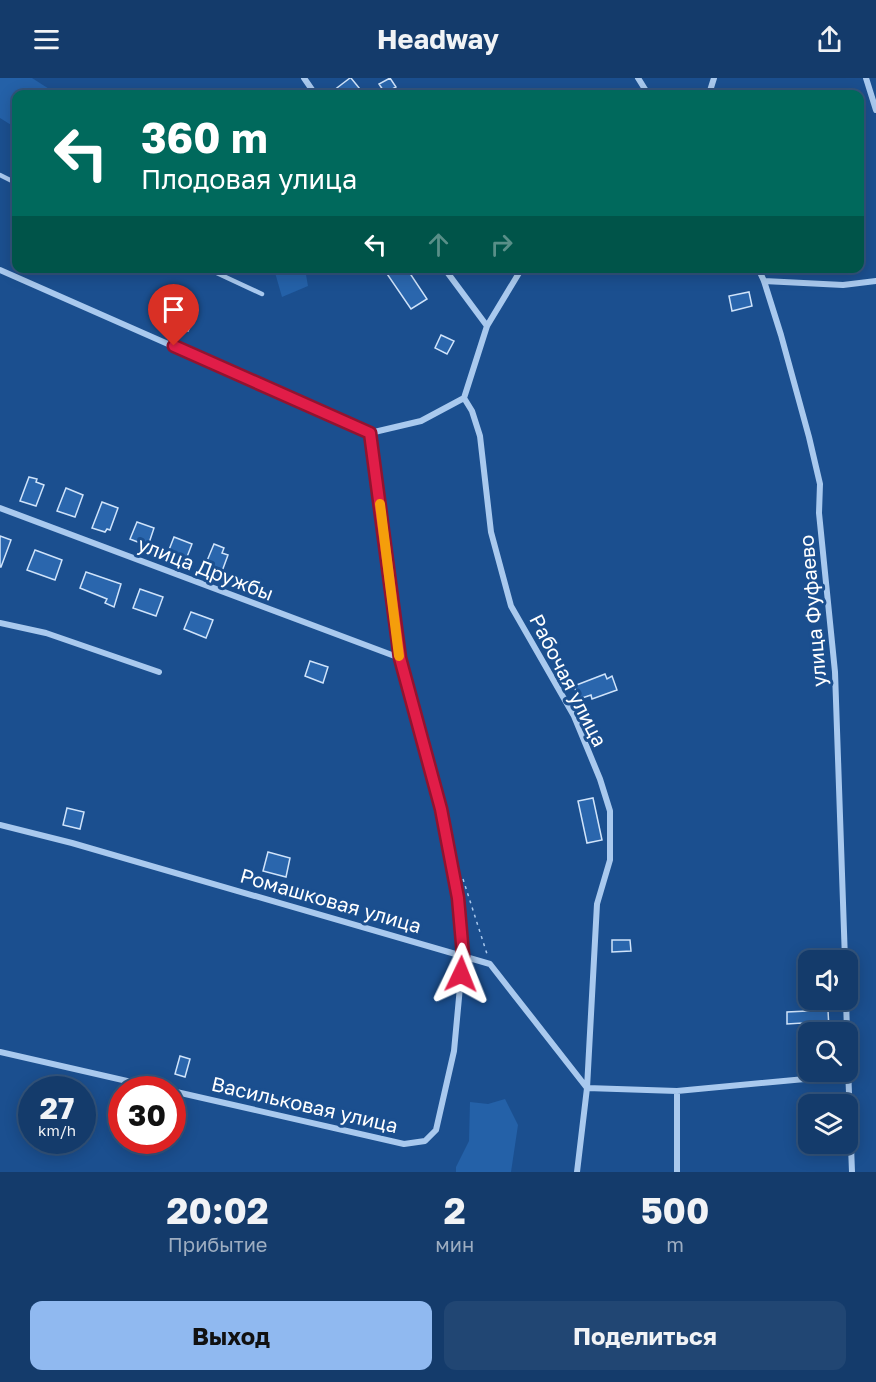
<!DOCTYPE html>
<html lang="ru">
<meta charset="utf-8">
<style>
body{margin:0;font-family:"Golos Text",sans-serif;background:#214673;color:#f1f3f6;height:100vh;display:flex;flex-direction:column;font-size:22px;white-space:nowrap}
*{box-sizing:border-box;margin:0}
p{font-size:20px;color:#9dadc1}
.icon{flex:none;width:33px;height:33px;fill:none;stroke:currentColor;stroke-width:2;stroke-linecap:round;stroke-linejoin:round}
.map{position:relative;height:1094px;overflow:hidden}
.panel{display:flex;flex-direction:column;background:#143b6b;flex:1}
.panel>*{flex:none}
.guide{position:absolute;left:12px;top:12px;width:852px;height:183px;border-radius:12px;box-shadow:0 3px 15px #0003,0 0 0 2px #33557e;background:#00695c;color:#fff;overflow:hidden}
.fabs{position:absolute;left:798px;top:872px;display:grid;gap:12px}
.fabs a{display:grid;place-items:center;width:60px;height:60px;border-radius:12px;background:#143b6b;box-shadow:0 3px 15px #0003,0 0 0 2px #33557e;font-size:30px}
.speed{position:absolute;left:18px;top:998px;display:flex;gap:12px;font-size:30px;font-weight:700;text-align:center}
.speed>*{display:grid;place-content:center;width:78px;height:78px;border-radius:50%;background:#143b6b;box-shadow:0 3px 15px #0003,0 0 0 2px #33557e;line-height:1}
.speed small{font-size:15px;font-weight:400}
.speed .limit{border:9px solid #d22;background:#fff;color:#111}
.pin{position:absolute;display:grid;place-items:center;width:51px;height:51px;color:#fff;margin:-62px -26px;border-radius:50% 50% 50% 0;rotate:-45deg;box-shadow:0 0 6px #0007}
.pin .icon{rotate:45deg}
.me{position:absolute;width:66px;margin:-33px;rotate:2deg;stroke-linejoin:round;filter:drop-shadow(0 0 4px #0008)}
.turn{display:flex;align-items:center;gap:21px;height:126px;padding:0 30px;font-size:27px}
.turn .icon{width:78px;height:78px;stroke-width:2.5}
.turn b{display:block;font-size:42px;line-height:51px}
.lanes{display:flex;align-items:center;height:57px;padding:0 30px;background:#0003;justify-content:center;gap:30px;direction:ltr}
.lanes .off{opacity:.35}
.eta{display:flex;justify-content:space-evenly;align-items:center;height:102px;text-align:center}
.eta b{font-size:36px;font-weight:700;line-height:42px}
.cta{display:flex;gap:12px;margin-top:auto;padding:12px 30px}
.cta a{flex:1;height:69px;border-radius:12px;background:#90b9f0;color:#111;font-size:24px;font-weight:700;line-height:69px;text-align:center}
.cta a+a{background:#214673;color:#f1f3f6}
header{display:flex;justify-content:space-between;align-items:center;height:78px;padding:0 30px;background:#143b6b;font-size:27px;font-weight:700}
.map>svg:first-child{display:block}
.green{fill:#2461a8}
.building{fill:#2a66ad;stroke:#cfe3fa;stroke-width:1.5}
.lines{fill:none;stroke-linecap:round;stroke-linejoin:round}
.path{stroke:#a9c9ee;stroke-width:1.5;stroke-dasharray:3 4.5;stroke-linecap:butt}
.lane{stroke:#a9c9ee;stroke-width:4.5}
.street{stroke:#a9c9ee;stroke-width:6}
.route-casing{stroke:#92132f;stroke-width:15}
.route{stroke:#e11d48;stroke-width:10}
.slow{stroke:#f59e0b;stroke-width:10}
.labels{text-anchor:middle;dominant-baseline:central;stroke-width:6;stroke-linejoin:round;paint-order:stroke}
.street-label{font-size:20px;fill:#fff;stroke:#1b4f8f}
</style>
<header><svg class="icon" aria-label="menu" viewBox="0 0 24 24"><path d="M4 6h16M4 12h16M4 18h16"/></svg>Headway<svg class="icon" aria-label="share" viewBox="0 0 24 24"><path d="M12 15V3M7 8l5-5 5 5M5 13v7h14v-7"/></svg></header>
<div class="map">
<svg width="876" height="1094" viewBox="0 0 876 1094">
<rect width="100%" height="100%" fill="#1b4f8f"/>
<path class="green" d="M 0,0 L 32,0 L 57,16 L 16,16 L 16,50 L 0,40 Z
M 274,191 L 305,191 L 308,208 L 282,219 Z
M 505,1021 L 518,1047 L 511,1094 L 456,1094 L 456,1089 L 469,1063 L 470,1024 L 488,1026 Z"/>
<path class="building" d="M 351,0 L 364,16 L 329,16 L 350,0 Z
M 390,0 L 396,9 L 385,15 L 379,6 Z
M 383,190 L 422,190 L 411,197 L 427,221 L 411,231 Z
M 749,214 L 752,228 L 732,233 L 729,218 Z
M 184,225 L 198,232 L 188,253 L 174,247 Z
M 441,257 L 454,263 L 447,276 L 435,270 Z
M 29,399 L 37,401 L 36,404 L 44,407 L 36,428 L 20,423 Z
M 66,410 L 83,417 L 75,439 L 57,433 Z
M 102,424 L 118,430 L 110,452 L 107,451 L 105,454 L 92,450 Z
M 137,444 L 154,450 L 148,468 L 130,461 Z
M 0,458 L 11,462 L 1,489 L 0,489 Z
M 174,459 L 192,466 L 185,484 L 167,477 Z
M 214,466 L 224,470 L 222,475 L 228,477 L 221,496 L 204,490 Z
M 35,472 L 62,482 L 55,502 L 27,492 Z
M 86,494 L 121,506 L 114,529 L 105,525 L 107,521 L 80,510 Z
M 140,511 L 163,519 L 156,538 L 133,530 Z
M 191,534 L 213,542 L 206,560 L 184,551 Z
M 310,583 L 328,589 L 323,605 L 305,598 Z
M 605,596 L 607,601 L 612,598 L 617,612 L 592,621 L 591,617 L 579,621 L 574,608 Z
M 593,720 L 602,762 L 587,765 L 578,723 Z
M 67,730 L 84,734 L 80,751 L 63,747 Z
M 268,774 L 290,780 L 286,799 L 263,793 Z
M 612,862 L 630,862 L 631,873 L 612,874 Z
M 828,932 L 829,952 L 802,954 L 802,945 L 787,946 L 787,934 Z
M 180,978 L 190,981 L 185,999 L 175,996 Z"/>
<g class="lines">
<path class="path" d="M 463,801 L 487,876"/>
<path class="lane" d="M 0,97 L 16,105
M 206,190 L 262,216"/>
<path class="street" d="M 304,0 L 315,16
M 638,0 L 648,16
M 866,0 L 876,32
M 709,16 L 714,0
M 444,190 L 487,248
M 758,190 L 764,203 L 781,257 L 809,359 L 820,406 L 819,435 L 835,594 L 845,882
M 0,192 L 370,355
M 764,203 L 843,207 L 876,203
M 464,320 L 472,333 L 480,358 L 491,454 L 511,528 L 574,638 L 600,701 L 610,733 L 610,782 L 597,826 L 587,1010 L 577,1094
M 370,355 L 421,343 L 464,320 L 487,248 L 522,190
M 0,430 L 400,580
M 0,545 L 46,555 L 159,594
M 0,747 L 72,765 L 490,886 L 587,1010 L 677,1013 L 848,997
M 846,921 L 847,954
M 0,974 L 162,1011
M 848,989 L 852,1094
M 172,1013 L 404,1066 L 425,1063 L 436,1052 L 454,973 L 463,877 L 458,820 L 441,731 L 400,580 L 370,355
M 677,1013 L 677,1094"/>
</g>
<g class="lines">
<defs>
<path id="route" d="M 174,268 L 370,355 L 400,580 L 441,731 L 458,820 L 463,877 L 461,896"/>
</defs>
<use href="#route" class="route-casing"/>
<use href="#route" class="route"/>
<path class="slow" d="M 380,426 L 399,578"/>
</g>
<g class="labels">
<g class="street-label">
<text transform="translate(206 490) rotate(21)">улица Дружбы</text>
<text transform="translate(812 533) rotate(-95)">улица Фуфаево</text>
<text transform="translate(569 602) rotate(63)">Рабочая улица</text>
<text transform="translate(331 822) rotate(16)">Ромашковая улица</text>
<text transform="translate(305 1026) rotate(13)">Васильковая улица</text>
</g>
</g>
</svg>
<div class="fabs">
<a><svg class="icon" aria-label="sound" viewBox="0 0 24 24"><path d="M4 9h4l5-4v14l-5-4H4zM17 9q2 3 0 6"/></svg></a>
<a><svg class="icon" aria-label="search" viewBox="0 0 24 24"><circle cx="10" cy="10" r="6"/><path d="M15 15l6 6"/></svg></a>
<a><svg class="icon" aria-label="layers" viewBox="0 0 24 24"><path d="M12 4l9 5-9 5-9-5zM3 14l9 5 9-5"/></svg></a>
</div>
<div class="speed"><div>27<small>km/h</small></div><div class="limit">30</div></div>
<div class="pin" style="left:174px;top:268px;background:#d93025"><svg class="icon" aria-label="arrive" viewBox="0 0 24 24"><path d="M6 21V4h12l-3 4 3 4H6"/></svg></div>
<svg class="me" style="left:461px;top:896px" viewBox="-20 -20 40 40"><path d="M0-17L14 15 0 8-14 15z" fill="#e11d48" stroke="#fff" stroke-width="4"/></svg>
<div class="guide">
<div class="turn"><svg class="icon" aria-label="left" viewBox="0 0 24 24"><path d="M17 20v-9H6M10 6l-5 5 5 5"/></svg><div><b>360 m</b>Плодовая улица</div></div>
<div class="lanes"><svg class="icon" aria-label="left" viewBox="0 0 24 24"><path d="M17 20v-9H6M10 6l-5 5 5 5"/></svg><svg class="icon off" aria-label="ahead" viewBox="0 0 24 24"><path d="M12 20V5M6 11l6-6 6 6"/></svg><svg class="icon off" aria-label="right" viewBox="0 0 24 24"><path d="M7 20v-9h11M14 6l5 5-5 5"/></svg></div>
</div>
</div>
<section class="panel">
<div class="eta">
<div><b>20:02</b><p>Прибытие</p></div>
<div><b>2</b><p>мин</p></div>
<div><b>500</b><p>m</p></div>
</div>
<div class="cta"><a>Выход</a><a>Поделиться</a></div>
</section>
